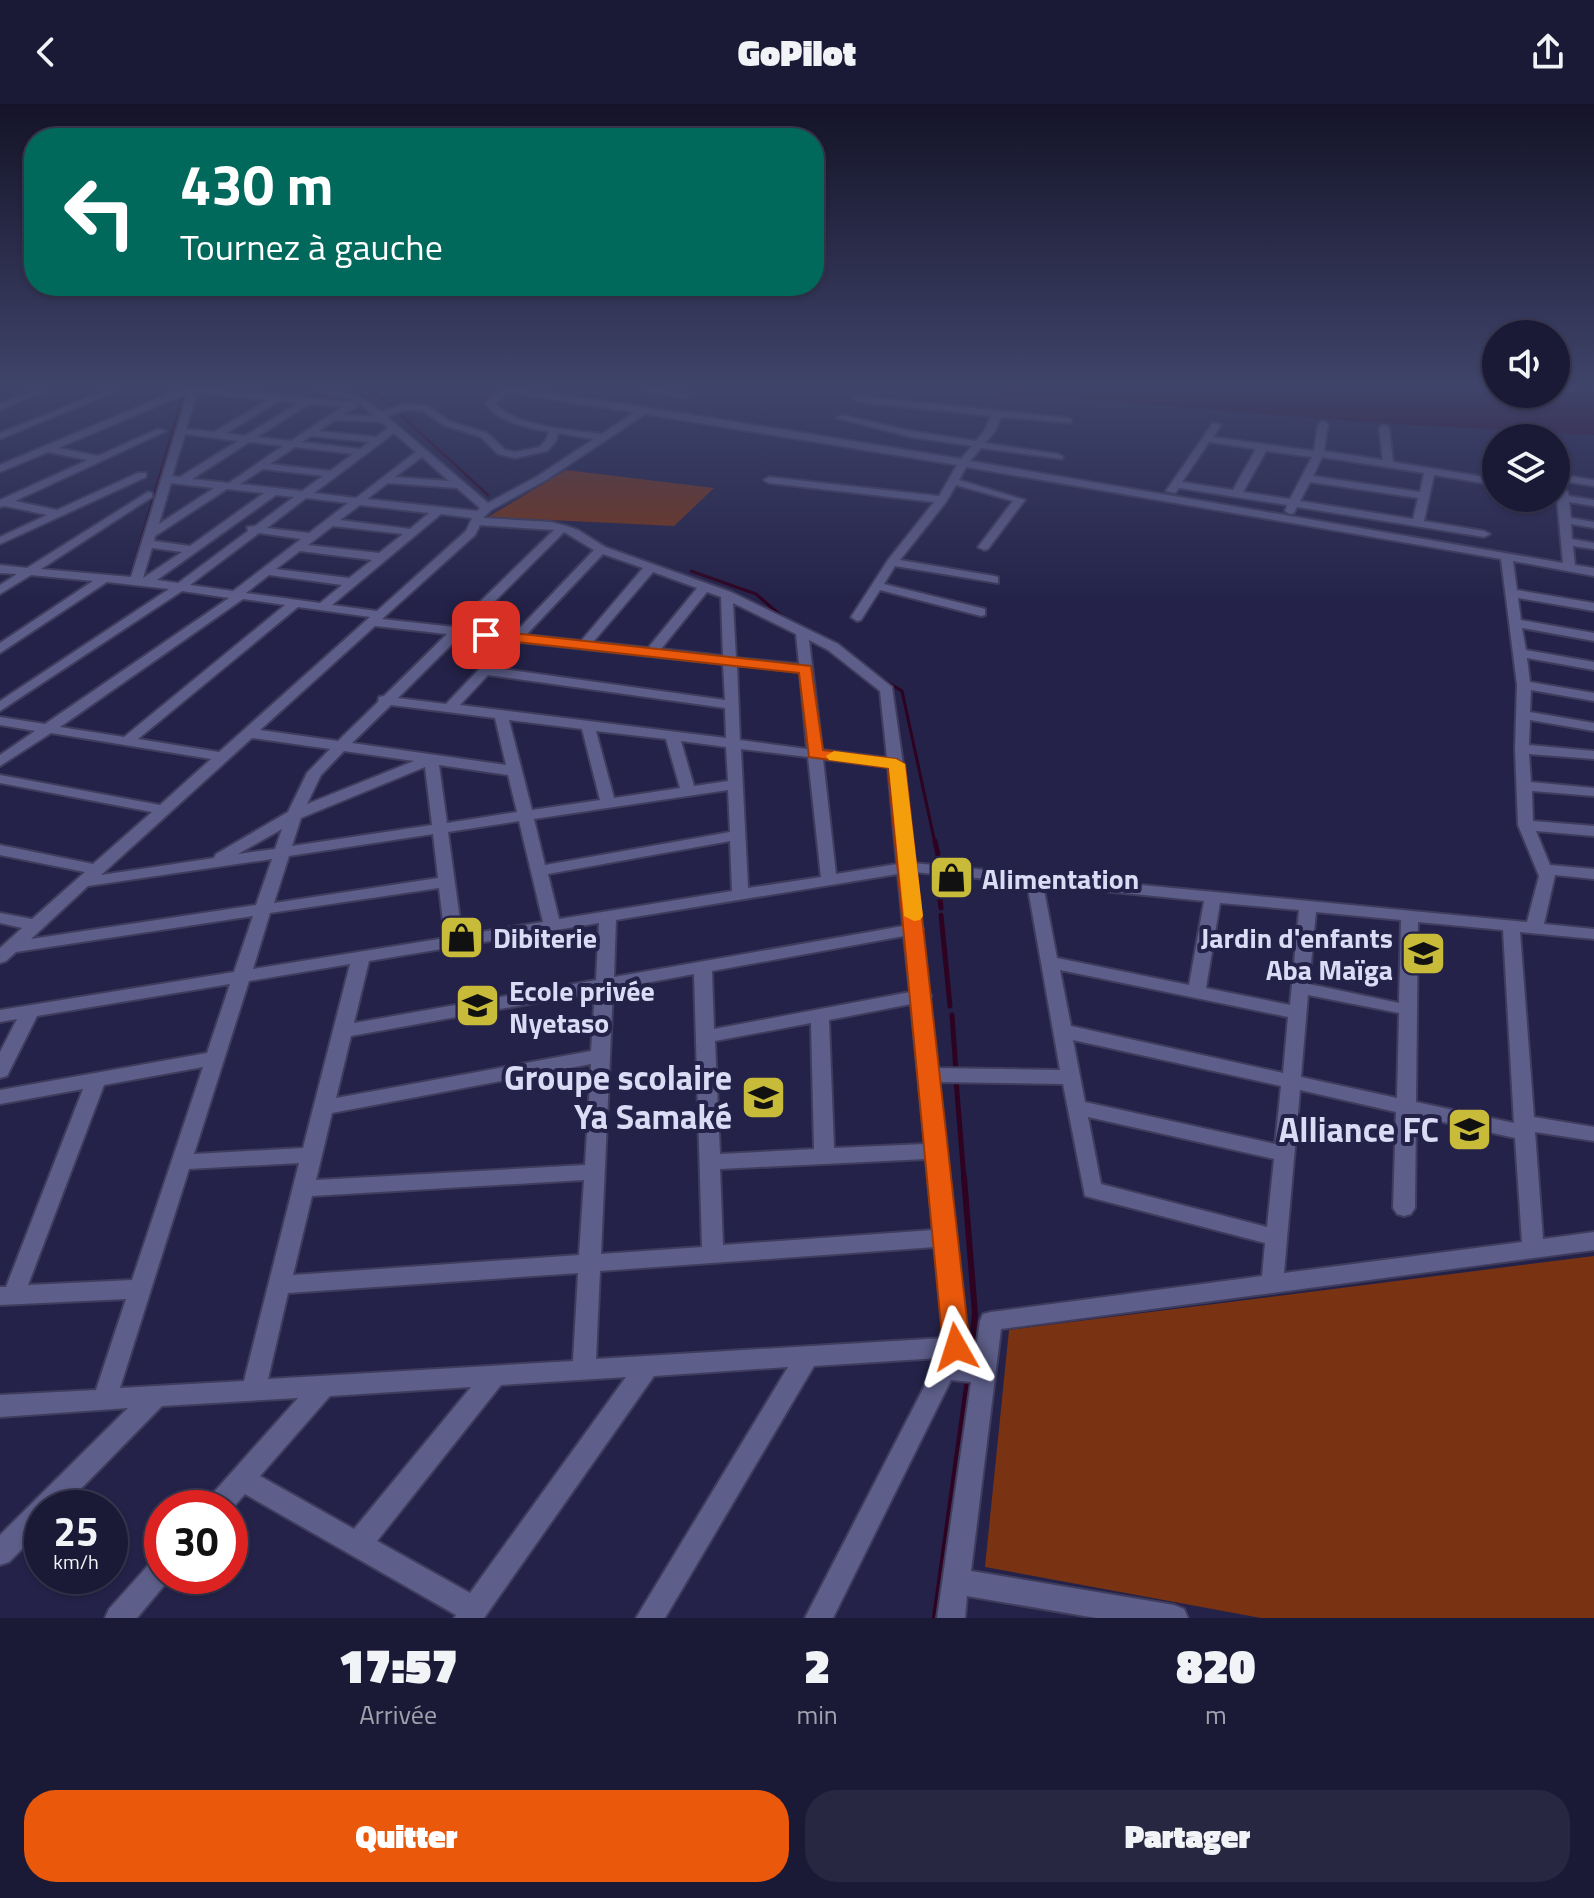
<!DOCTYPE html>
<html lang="fr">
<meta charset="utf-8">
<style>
body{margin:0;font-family:"Titillium Web",sans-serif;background:#282742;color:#f1f3f6;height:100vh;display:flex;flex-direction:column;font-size:30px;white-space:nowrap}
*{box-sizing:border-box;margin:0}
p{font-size:26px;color:#a0a1ad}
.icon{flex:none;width:44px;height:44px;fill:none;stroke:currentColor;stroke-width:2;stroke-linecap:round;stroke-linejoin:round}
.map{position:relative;height:1514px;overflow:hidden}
.sheet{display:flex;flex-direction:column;background:#1b1a36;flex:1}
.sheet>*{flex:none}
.guide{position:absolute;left:24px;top:24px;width:800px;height:168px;border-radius:32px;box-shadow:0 2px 6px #0004,0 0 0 2px #393851;background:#00695c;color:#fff;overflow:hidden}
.fabs{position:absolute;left:1482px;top:216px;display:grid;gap:16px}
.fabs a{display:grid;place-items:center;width:88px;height:88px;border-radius:50%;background:#1b1a36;box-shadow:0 2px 6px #0004,0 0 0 2px #393851;font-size:40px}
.speed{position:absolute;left:24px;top:1386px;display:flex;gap:16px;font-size:40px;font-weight:700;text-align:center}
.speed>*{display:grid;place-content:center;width:104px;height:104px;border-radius:50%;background:#1b1a36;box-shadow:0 2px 6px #0004,0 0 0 2px #393851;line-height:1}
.speed small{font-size:20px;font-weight:400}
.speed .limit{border:12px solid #d22;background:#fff;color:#111}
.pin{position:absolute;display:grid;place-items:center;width:68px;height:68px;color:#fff;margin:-34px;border-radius:16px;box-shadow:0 4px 12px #0006}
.me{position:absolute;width:88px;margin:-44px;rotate:354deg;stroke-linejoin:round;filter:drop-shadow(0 0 6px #0008)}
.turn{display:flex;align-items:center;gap:28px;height:168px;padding:0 24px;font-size:36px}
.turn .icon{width:104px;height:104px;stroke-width:2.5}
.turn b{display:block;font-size:56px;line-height:68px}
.eta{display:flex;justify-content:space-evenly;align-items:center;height:136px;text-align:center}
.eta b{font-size:48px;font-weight:800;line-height:56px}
.primary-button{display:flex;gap:16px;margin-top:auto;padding:16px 24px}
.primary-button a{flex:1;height:92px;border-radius:32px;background:#ea580c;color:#fff;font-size:32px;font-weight:800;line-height:92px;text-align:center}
.primary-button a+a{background:#282742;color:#f1f3f6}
header{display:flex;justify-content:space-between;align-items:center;height:104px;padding:0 24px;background:#1b1a36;font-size:36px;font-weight:800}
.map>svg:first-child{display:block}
.green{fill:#793313}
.water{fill:#2e0321}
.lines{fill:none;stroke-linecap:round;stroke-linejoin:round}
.stream-far2{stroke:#2e0321;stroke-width:3}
.stream-far1{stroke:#2e0321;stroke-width:5}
.stream{stroke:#2e0321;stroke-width:6}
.minor-casing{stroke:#3f3c5d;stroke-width:4}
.minor{fill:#5d5e89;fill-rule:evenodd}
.route{fill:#ea580c;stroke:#983908;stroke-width:2}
.slow{fill:#f59e0b}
.labels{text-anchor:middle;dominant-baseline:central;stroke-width:8;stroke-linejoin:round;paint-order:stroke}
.poi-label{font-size:28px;font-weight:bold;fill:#dadcf5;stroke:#242248;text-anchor:start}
.near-poi-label{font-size:34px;font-weight:bold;fill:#dadcf5;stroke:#242248;text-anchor:end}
</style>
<header><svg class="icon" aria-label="back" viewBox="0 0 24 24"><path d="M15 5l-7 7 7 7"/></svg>GoPilot<svg class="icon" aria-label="share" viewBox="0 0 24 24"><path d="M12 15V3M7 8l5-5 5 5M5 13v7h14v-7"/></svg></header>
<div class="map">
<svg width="1594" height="1514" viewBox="0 0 1594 1514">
<rect width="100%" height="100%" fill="#242248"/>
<path class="green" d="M 566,366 L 714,384 L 674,422 L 488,413 Z
M 1594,1152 L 1594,1514 L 1261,1514 L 985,1463 L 1009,1226 Z"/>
<path class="water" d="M 968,286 L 1496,286 L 1496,290 L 1594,286 L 1594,331 L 1376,319 Z"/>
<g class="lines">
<path class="stream-far2" d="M 367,286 L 378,290 L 488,391
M 691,467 L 756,490 L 785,515
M 131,472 L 184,288
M 877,572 L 902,587 L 935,739"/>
<path class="stream-far1" d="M 935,737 L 940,760
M 937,770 L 941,804
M 941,811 L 950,902
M 952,911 L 956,968
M 956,976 L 964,1075"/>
<path class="stream" d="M 964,1073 L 975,1210 L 970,1260
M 935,1514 L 968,1275"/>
<defs>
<path id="minor" d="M 34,286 L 47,286 L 0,306 L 0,300 Z
M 107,286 L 119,286 L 0,335 L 0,329 Z
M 178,286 L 223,286 L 354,298 L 359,301 L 343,311 L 374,312 L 356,296 L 313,286 C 342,286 358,288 381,308 L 405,300 L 428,302 L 449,317 L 487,329 L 505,346 L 515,348 L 540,343 L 546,336 L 549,328 C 525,323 500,319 485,299 L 500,286 L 529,286 L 644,303 L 961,355 L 972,342 L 911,333 L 837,314 L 842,311 L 911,327 L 976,337 L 985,326 L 991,312 L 859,298 L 854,295 L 859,292 L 1068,314 L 1071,315 L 1071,319 L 1001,313 L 995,327 L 985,339 L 1058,350 L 1063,353 L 1062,355 L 981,344 L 970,357 L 1563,459 L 1556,385 L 1567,387 L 1569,392 L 1594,396 L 1594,402 L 1569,398 L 1571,414 L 1594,418 L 1594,424 L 1571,420 L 1572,435 L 1594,439 L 1594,445 L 1573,442 L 1575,461 L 1594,464 L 1594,472 L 1513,457 L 1517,486 L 1594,499 L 1594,507 L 1518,494 L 1521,516 L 1594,529 L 1594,537 L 1522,524 L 1526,546 L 1594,558 L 1594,566 L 1527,554 L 1530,578 L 1594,589 L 1594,597 L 1531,586 L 1530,608 L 1594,619 L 1594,627 L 1530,616 L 1529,641 L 1594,647 L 1594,655 L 1529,650 L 1531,678 L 1594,684 L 1594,692 L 1532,687 L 1533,717 L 1594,722 L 1594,732 L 1536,727 L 1550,761 L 1594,765 L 1594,775 L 1555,771 L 1544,820 L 1594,825 L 1594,835 L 1520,828 L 1534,1013 L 1594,1023 L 1594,1037 L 1535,1028 L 1543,1135 L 1594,1128 L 1594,1146 L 1001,1225 L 971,1467 L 1174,1501 L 1184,1505 L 1188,1514 L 1096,1514 L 967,1492 L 965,1514 L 937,1514 L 971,1278 L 951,1276 L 833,1514 L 805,1514 L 939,1254 L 814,1262 L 665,1514 L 636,1514 L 788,1263 L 654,1272 L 484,1514 L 454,1514 L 456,1511 L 245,1390 L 230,1407 L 230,1404 L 203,1404 L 207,1396 L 298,1294 L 162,1302 L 62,1404 L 42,1404 L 42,1425 L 9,1458 L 0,1461 L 0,1431 L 128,1304 L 0,1313 L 0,1291 L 96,1286 L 126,1195 L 0,1201 L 0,1183 L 6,1183 L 83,985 L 0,1000 L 0,986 L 207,949 L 230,880 L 37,912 L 7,972 L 0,974 L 0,948 L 17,915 L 0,918 L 0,906 L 234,868 L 253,812 L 16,848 L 6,857 L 0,859 L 0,844 L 22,824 L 0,819 L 0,809 L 32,815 L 85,768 L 0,751 L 0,741 L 93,760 L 152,708 L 0,679 L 0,671 L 160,701 L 211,655 L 51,629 L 0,662 L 0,651 L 35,627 L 0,621 L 0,613 L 45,620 L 229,494 L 182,487 L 0,607 L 0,597 L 169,485 L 107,478 L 0,549 L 0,539 L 93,477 L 31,471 L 0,490 L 0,481 L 17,470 L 0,469 L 0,461 L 27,464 L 148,388 L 152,389 L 152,393 L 41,465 L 131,473 L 188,289 L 58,344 L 98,352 L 158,325 L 166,327 L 15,397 L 57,406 L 138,369 L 146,369 L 146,373 L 0,440 L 0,433 L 47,411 L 5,402 L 0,403 L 0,396 L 88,356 L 48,348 L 0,368 L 0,361 ZM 509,288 L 510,289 L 635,308 L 602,330 C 572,326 515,323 495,299 ZM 197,289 L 268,296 L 214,328 L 186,325 ZM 279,297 L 298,299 L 245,332 L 226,329 ZM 309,300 L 342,303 L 291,337 L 257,333 ZM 406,306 L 423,307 L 443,321 L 481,333 L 498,350 L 515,354 L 547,347 L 556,337 L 558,329 L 594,335 L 538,372 L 488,399 L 386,312 ZM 645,310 L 957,361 L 939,392 L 769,373 L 764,376 L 769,379 L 934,398 L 888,456 L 851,513 L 857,517 L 861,516 L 880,486 L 981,512 L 985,511 L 985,505 L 884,480 L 895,462 L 998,479 L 998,473 L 994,472 L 900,456 L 946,398 L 956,381 L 1013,397 L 978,443 L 984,446 L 988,445 L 1025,396 L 959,376 L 966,363 L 1501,455 L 1517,581 L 1515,645 L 1518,721 L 1539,772 L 1527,818 L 913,759 L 903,660 L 892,583 L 838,540 L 731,488 L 605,443 L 578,426 L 566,422 L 551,418 L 483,414 L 491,406 L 546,376 ZM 335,316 L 381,318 L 388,324 L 376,333 L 319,327 ZM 394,329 L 416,348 L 356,394 L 314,389 ZM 185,330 L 238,337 L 180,373 L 172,372 ZM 311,332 L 369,338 L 360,345 L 302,338 ZM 249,338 L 283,342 L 229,379 L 192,375 ZM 295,343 L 353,350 L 330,367 L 270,360 ZM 422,353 L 449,377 L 395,373 ZM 263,365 L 323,372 L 302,387 L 240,380 ZM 171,379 L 214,384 L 159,420 ZM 388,379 L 457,384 L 480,404 L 477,407 L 367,395 ZM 227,385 L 264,389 L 190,442 L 154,437 L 155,432 ZM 276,391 L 294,393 L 255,422 L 247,423 L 248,427 L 178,479 L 157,476 ZM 306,394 L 348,399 L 309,429 L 267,424 ZM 360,401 L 429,409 L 410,425 L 340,416 ZM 441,410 L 472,414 L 466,427 L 377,507 L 332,501 ZM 480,421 L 554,426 L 454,523 L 382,515 L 475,431 ZM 333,422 L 403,430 L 379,449 L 308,441 ZM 564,428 L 594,446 L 514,530 L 467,525 ZM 259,429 L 301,435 L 233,487 L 190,481 ZM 152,444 L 182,448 L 143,474 ZM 300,447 L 372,456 L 349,474 L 276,465 ZM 603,450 L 643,464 L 581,537 L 526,531 ZM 653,468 L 697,484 L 648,544 L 593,538 ZM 269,471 L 342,481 L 320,499 L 246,489 ZM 707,488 L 721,493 L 723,552 L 661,545 ZM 243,495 L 285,501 L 124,633 L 60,623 ZM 733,499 L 796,530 L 799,560 L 736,554 ZM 298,503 L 370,513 L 219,648 L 138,635 ZM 375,522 L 447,530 L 384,592 L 379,593 L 378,598 L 338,637 L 260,626 ZM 461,531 L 507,536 L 446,600 L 398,594 ZM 809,536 L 828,546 L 880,587 L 887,654 L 822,646 ZM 520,538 L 723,560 L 725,596 L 495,564 ZM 737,561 L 800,568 L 807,645 L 740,636 ZM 488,571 L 725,604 L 726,634 L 460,601 ZM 391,601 L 495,614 L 506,661 L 352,639 ZM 509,616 L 582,625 L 600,696 L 532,706 ZM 596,627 L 666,635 L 680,684 L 614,694 ZM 252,634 L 330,645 L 307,669 L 288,708 L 216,750 L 214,754 L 101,771 ZM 681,637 L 726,643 L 728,677 L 694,682 ZM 741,645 L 808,653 L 821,773 L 748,784 ZM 344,647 L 414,657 L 307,700 L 321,671 ZM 823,655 L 888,663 L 897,760 L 836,770 ZM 439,661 L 508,671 L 517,708 L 447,719 ZM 425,663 L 432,721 L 292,742 L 301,714 ZM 728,686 L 730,728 L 545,761 L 534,715 ZM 519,717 L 543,818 L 462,831 L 448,728 ZM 282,725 L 275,745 L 238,750 ZM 433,730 L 438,774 L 274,799 L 289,752 ZM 730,737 L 732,787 L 559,815 L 548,770 ZM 272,755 L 256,801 L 31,835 L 88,782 ZM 914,768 L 1027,779 L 1060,966 L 936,964 L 929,896 L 931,892 L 928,888 L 921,829 L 923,825 L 920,821 ZM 898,770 L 903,822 L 614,873 L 616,816 ZM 1043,781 L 1204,797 L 1189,881 L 1057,854 ZM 439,784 L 445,834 L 253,865 L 270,809 ZM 1220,799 L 1299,806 L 1290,901 L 1206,884 ZM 1316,808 L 1401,816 L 1399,899 L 1309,880 ZM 1418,818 L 1503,826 L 1514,1019 L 1416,998 ZM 599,819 L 596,876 L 354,919 L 369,857 ZM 904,832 L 910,888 L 714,925 L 712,867 ZM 350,860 L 303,1044 L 194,1050 L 249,877 ZM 1060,866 L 1288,913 L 1283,969 L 1071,922 ZM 694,870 L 702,1143 L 601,1150 L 613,885 ZM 595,888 L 591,947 L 336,994 L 351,932 ZM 1308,891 L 1399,909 L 1397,994 L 1301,973 ZM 911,900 L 925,1040 L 834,1044 L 829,916 ZM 811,919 L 814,1045 L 720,1050 L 715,937 ZM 1073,936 L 1281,982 L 1275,1040 L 1085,998 ZM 591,960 L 585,1061 L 316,1076 L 332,1009 ZM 203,963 L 132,1176 L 28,1181 L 104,981 ZM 938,978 L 1063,980 L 1085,1092 L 1265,1139 L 1262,1172 L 991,1208 L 983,1210 L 980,1217 L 974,1259 L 961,1257 L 968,1243 ZM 1300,986 L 1396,1008 L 1393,1104 L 1397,1110 L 1404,1112 L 1411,1110 L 1415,1104 L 1416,1012 L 1515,1034 L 1522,1138 L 1284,1169 ZM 1088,1013 L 1274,1055 L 1267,1123 L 1101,1080 ZM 926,1055 L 933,1126 L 723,1141 L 720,1065 ZM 299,1059 L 244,1277 L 120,1284 L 189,1065 ZM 584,1076 L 579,1151 L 293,1171 L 312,1092 ZM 935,1143 L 944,1234 L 596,1255 L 600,1167 ZM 578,1169 L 573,1257 L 268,1275 L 288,1189 ZM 626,1273 L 470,1489 L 377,1437 L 501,1281 ZM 471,1283 L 354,1425 L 260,1372 L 330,1292 Z
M 641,286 L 668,286 L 690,291 L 685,294 Z
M 1323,317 L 1328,320 L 1324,347 L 1383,356 L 1379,324 L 1384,321 L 1389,324 L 1393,358 L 1496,375 L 1496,381 L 1434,371 L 1424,417 L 1484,427 L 1490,430 L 1484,433 L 1297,403 L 1294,409 L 1290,410 L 1285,407 L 1287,401 L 1179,384 L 1175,389 L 1166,387 L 1213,319 L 1221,321 L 1213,333 L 1314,347 L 1318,320 ZM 1209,338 L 1256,345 L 1233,386 L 1182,378 ZM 1266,347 L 1312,353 L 1290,395 L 1243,388 ZM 1322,353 L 1424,369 L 1420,388 L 1313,372 ZM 1310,378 L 1418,394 L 1413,415 L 1300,397 Z
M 1556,370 L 1594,376 L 1594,382 L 1556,376 Z
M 162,1452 L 162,1472 L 172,1472 L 137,1514 L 105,1514 L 109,1505 L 153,1456 Z"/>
</defs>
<use href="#minor" class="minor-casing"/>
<use href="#minor" class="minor"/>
</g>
<linearGradient id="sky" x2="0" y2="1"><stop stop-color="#141328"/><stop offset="0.57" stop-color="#3f446a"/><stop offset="1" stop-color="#3f446a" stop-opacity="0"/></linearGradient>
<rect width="1594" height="498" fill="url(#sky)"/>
<path class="route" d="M 486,526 L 811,562 L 823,646 L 896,655 L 905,660 L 970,1243 L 966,1251 L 956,1254 L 947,1251 L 943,1243 L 888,664 L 809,653 L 799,569 L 480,534 L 478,531 Z"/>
<path class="slow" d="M 834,647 L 896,655 L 905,660 L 923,812 L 920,816 L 914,817 L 904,812 L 889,664 L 829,656 L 826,652 Z"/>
<defs>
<symbol id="shop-square" viewBox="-11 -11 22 22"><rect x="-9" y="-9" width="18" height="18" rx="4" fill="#c9bb3a" stroke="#242248"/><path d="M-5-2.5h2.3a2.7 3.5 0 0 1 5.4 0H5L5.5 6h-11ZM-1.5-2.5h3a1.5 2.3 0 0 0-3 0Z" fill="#111"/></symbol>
<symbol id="school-square" viewBox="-11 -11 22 22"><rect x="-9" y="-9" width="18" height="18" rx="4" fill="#c9bb3a" stroke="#242248"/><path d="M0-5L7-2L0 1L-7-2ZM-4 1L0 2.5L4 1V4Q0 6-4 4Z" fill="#111"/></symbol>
</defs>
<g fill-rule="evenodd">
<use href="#shop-square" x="926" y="748" width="51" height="51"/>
<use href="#shop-square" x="436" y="808" width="51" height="51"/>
<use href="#school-square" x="1398" y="824" width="51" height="51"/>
<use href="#school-square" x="452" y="876" width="51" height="51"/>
<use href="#school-square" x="738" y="968" width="51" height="51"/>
<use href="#school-square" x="1444" y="1000" width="51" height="51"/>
</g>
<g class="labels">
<g class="poi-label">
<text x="982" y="774">Alimentation</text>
<text x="493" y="833">Dibiterie</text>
<text x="1393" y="833" text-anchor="end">Jardin d'enfants<tspan x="1393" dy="32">Aba Maïga</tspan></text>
<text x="509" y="886">Ecole privée<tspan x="509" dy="32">Nyetaso</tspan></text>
</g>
<g class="near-poi-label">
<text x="732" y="973">Groupe scolaire<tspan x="732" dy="39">Ya Samaké</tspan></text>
<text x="1439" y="1025">Alliance FC</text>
</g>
</g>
</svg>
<div class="fabs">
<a><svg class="icon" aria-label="sound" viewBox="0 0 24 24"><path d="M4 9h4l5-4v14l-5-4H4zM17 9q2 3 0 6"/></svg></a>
<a><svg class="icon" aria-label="layers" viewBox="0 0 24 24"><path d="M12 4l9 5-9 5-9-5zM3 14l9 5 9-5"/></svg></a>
</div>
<div class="speed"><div>25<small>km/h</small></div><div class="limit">30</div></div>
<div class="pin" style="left:486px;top:531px;background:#d93025"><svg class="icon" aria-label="arrive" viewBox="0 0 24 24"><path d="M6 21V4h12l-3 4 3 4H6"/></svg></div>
<svg class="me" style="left:956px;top:1243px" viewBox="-20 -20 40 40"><path d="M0-17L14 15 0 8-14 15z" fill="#ea580c" stroke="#fff" stroke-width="4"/></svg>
<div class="guide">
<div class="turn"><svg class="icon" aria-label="left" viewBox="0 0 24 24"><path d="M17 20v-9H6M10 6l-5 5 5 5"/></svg><div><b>430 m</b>Tournez à gauche</div></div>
</div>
</div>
<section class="sheet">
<div class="eta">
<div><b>17:57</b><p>Arrivée</p></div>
<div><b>2</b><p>min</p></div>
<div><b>820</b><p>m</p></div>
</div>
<div class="primary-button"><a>Quitter</a><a>Partager</a></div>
</section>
